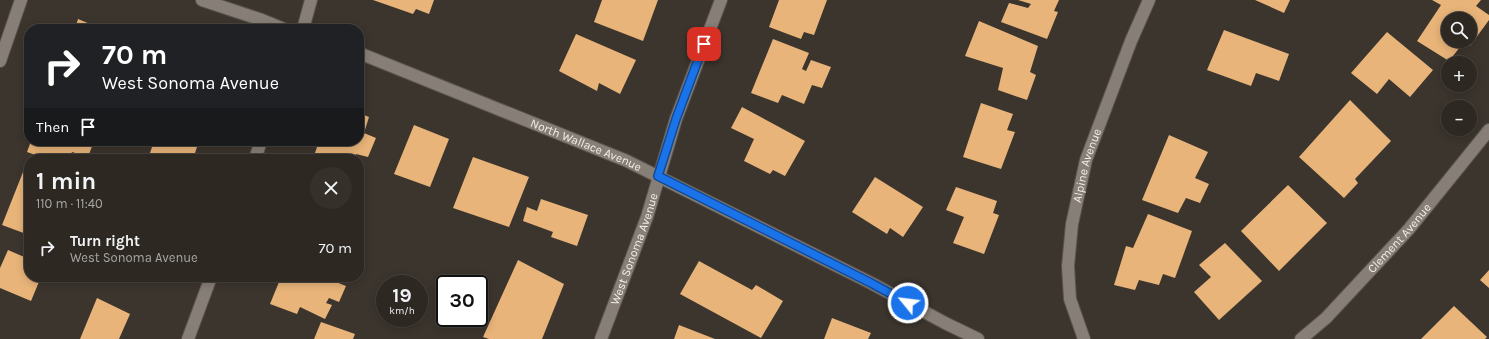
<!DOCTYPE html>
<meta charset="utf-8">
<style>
body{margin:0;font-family:Karla,sans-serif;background:#35302a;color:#f1f3f6;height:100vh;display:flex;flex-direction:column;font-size:15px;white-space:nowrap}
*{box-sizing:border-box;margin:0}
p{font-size:13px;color:#a7a6a5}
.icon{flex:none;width:22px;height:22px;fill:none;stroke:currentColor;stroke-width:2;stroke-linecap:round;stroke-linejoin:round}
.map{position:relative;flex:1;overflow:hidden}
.side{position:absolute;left:24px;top:154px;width:340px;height:128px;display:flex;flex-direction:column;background:#2d2822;border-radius:16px;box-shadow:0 2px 10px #0003,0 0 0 1px #484440}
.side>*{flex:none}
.banner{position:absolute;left:24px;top:24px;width:340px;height:122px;border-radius:16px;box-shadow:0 2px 10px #0003,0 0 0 1px #484440;background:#202124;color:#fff;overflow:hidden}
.fabs{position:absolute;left:1441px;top:12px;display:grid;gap:8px}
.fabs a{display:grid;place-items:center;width:36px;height:36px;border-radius:50%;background:#2d2822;box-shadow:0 2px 10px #0003,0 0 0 1px #484440;font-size:20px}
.speed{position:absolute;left:376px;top:275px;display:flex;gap:8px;font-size:20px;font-weight:700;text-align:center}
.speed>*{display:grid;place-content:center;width:52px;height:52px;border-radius:50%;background:#2d2822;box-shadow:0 2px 10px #0003,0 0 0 1px #484440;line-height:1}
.speed small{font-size:10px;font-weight:400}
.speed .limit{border:2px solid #111;border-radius:6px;background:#fff;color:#111}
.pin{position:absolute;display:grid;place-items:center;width:34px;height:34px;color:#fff;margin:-17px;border-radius:8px;box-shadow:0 2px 6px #0006}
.me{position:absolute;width:44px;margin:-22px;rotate:299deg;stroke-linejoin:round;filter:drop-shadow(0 0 3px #0008)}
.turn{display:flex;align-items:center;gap:14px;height:84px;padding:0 12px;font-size:18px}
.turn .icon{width:52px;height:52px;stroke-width:2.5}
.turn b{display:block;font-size:28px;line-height:34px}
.then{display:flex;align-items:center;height:38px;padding:0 12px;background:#0003;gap:8px;font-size:15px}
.round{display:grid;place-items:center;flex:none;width:42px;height:42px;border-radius:21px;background:#35302a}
.head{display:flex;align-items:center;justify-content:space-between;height:68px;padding:0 12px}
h1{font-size:24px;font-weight:700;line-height:30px}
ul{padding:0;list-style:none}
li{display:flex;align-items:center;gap:12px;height:52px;padding:0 12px}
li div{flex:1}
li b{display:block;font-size:15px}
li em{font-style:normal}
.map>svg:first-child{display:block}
.building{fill:#e8b479;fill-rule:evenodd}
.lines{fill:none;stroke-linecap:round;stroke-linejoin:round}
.street-casing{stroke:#59534d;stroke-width:14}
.street{stroke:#877f77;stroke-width:12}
.route-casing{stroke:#114b97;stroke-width:10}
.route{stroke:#1a73e8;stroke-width:7}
.labels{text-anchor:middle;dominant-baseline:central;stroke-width:4;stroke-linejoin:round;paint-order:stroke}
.street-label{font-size:12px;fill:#f2eee9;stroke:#322b24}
</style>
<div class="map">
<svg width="1489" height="339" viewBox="0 0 1489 339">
<rect width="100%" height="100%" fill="#3c352e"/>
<path class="building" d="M 373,0 L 434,0 L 429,14 L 416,9 L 413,14 Z
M 602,0 L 658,0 L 643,41 L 594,22 Z
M 779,0 L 827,0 L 814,35 L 804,32 L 801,39 L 769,27 Z
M 1018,0 L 1059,0 L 1054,11 L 1058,12 L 1047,39 L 1001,22 L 1009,3 L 1028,8 L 1031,4 Z
M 1255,0 L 1290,0 L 1284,13 Z
M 1432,0 L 1481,0 L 1476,6 L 1489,15 L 1489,20 L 1470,46 L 1464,42 L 1449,61 L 1417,41 L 1441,5 ZM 1448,19 L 1470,19 L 1470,41 L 1448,41 Z
M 78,19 L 102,29 L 75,29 Z
M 979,21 L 1038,46 L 1030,72 L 1036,75 L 1027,100 L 998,90 L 1003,68 L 965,56 Z
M 1224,30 L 1289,54 L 1279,81 L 1256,73 L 1251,86 L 1207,70 Z
M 1387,32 L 1433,70 L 1410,97 L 1389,79 L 1377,94 L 1351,73 Z
M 576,34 L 636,60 L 620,94 L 599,83 L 597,91 L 559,71 Z
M 773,39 L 809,53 L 802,69 L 806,71 L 811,60 L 831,67 L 822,88 L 812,85 L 804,104 L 782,95 L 778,103 L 751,93 Z
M 1350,100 L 1391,141 L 1355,179 L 1358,183 L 1344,198 L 1299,157 Z
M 981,103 L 1013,114 L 1007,130 L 1015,132 L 1001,169 L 963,157 Z
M 742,107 L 805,141 L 785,176 L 773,170 L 770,174 L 744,161 L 754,139 L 731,128 Z
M 359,113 L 369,117 L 364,133 L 376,138 L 368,157 L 356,154 L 355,159 L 313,159 L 319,141 L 359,141 Z
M 414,125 L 449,139 L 430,187 L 394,174 Z
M 1169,135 L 1208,152 L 1195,178 L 1209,184 L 1200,203 L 1186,198 L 1178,213 L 1142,200 Z
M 31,141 L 94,141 L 88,157 L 72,152 L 69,159 L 47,159 L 27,152 Z
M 154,141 L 170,146 L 172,141 L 199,141 L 193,159 L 148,159 Z
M 473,157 L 529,177 L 509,227 L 453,208 Z
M 23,172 L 29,174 L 29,235 L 2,225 Z
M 875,177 L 923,207 L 903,237 L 890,228 L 887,234 L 852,212 Z
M 1288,185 L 1327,223 L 1279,271 L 1241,231 Z
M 956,187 L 997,201 L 993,213 L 999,215 L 984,254 L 953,243 L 964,217 L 946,210 Z
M 541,199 L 588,215 L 577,246 L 551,237 L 553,232 L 523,221 L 527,207 L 537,211 Z
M 1148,214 L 1192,231 L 1175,278 L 1163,274 L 1159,285 L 1139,280 L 1135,290 L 1114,285 L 1126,246 L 1133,248 Z
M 1225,243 L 1262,281 L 1219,320 L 1194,292 L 1211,277 L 1199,265 Z
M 8,250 L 29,259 L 29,277 L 41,277 L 31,301 L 0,288 L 0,268 Z
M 518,260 L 564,284 L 542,339 L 489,339 L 483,337 Z
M 699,261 L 752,290 L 756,285 L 783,301 L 761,338 L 680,294 Z
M 1489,270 L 1489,288 L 1480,280 Z
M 281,277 L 323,277 L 346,286 L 339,302 L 329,298 L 326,303 L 332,305 L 325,319 L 300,307 L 297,314 L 270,304 Z
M 97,298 L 130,314 L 119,339 L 80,339 Z
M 1454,306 L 1487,337 L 1485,339 L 1421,339 Z
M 832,318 L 871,333 L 868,339 L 824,339 Z
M 321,322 L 355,334 L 353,339 L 314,339 Z
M 679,325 L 715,339 L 674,339 Z"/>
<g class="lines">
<defs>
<g id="street">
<path d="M 202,0 L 262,20 L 284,29"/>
<path d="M 303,29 L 311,0"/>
<path id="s1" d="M 359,53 L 627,161 L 871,283 L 945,323 L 978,339"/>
<path d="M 0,61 L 21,0"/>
<path d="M 255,159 L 261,141"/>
<path d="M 188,339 L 211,277"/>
<path id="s2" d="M 601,339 L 647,217 L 676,119 L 721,0"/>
<path id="s3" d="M 1084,339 L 1070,299 L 1068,266 L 1072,224 L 1086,160 L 1131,41 L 1149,0"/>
<path id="s4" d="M 1301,339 L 1326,318 L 1409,229 L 1489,130"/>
</g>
</defs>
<use href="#street" class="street-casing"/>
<use href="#street" class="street"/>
</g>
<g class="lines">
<defs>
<path id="route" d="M 704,44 L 676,119 L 658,176 L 871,283 L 908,303"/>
</defs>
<use href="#route" class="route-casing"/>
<use href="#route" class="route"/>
</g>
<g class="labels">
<g class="street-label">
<text stroke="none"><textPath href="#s1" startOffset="245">North Wallace Avenue</textPath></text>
<text stroke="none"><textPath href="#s3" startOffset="178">Alpine Avenue</textPath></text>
<text stroke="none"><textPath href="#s4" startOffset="141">Clement Avenue</textPath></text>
<text stroke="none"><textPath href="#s2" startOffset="96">West Sonoma Avenue</textPath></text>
</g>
</g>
</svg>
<div class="fabs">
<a><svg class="icon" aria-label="search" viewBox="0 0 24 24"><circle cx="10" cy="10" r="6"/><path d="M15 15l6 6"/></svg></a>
<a>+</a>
<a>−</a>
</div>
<div class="speed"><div>19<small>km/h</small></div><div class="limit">30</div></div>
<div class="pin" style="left:704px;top:44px;background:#d93025"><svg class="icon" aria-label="arrive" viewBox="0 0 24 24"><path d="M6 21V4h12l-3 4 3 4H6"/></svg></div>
<svg class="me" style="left:908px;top:303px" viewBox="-20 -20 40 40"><circle r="17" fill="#1a73e8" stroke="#fff" stroke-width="3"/><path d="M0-11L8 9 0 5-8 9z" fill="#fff"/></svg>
<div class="banner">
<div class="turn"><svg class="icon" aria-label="right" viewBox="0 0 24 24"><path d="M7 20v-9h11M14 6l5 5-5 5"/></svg><div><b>70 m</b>West Sonoma Avenue</div></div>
<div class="then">Then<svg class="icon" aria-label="arrive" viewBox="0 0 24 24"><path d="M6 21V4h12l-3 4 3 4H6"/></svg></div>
</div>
<section class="side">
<div class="head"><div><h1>1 min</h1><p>110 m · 11:40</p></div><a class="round"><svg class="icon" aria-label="close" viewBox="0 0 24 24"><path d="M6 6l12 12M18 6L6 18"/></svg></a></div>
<ul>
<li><svg class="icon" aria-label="right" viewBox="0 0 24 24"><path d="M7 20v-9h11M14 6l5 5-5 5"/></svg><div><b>Turn right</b><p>West Sonoma Avenue</p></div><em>70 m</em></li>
</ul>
</section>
</div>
